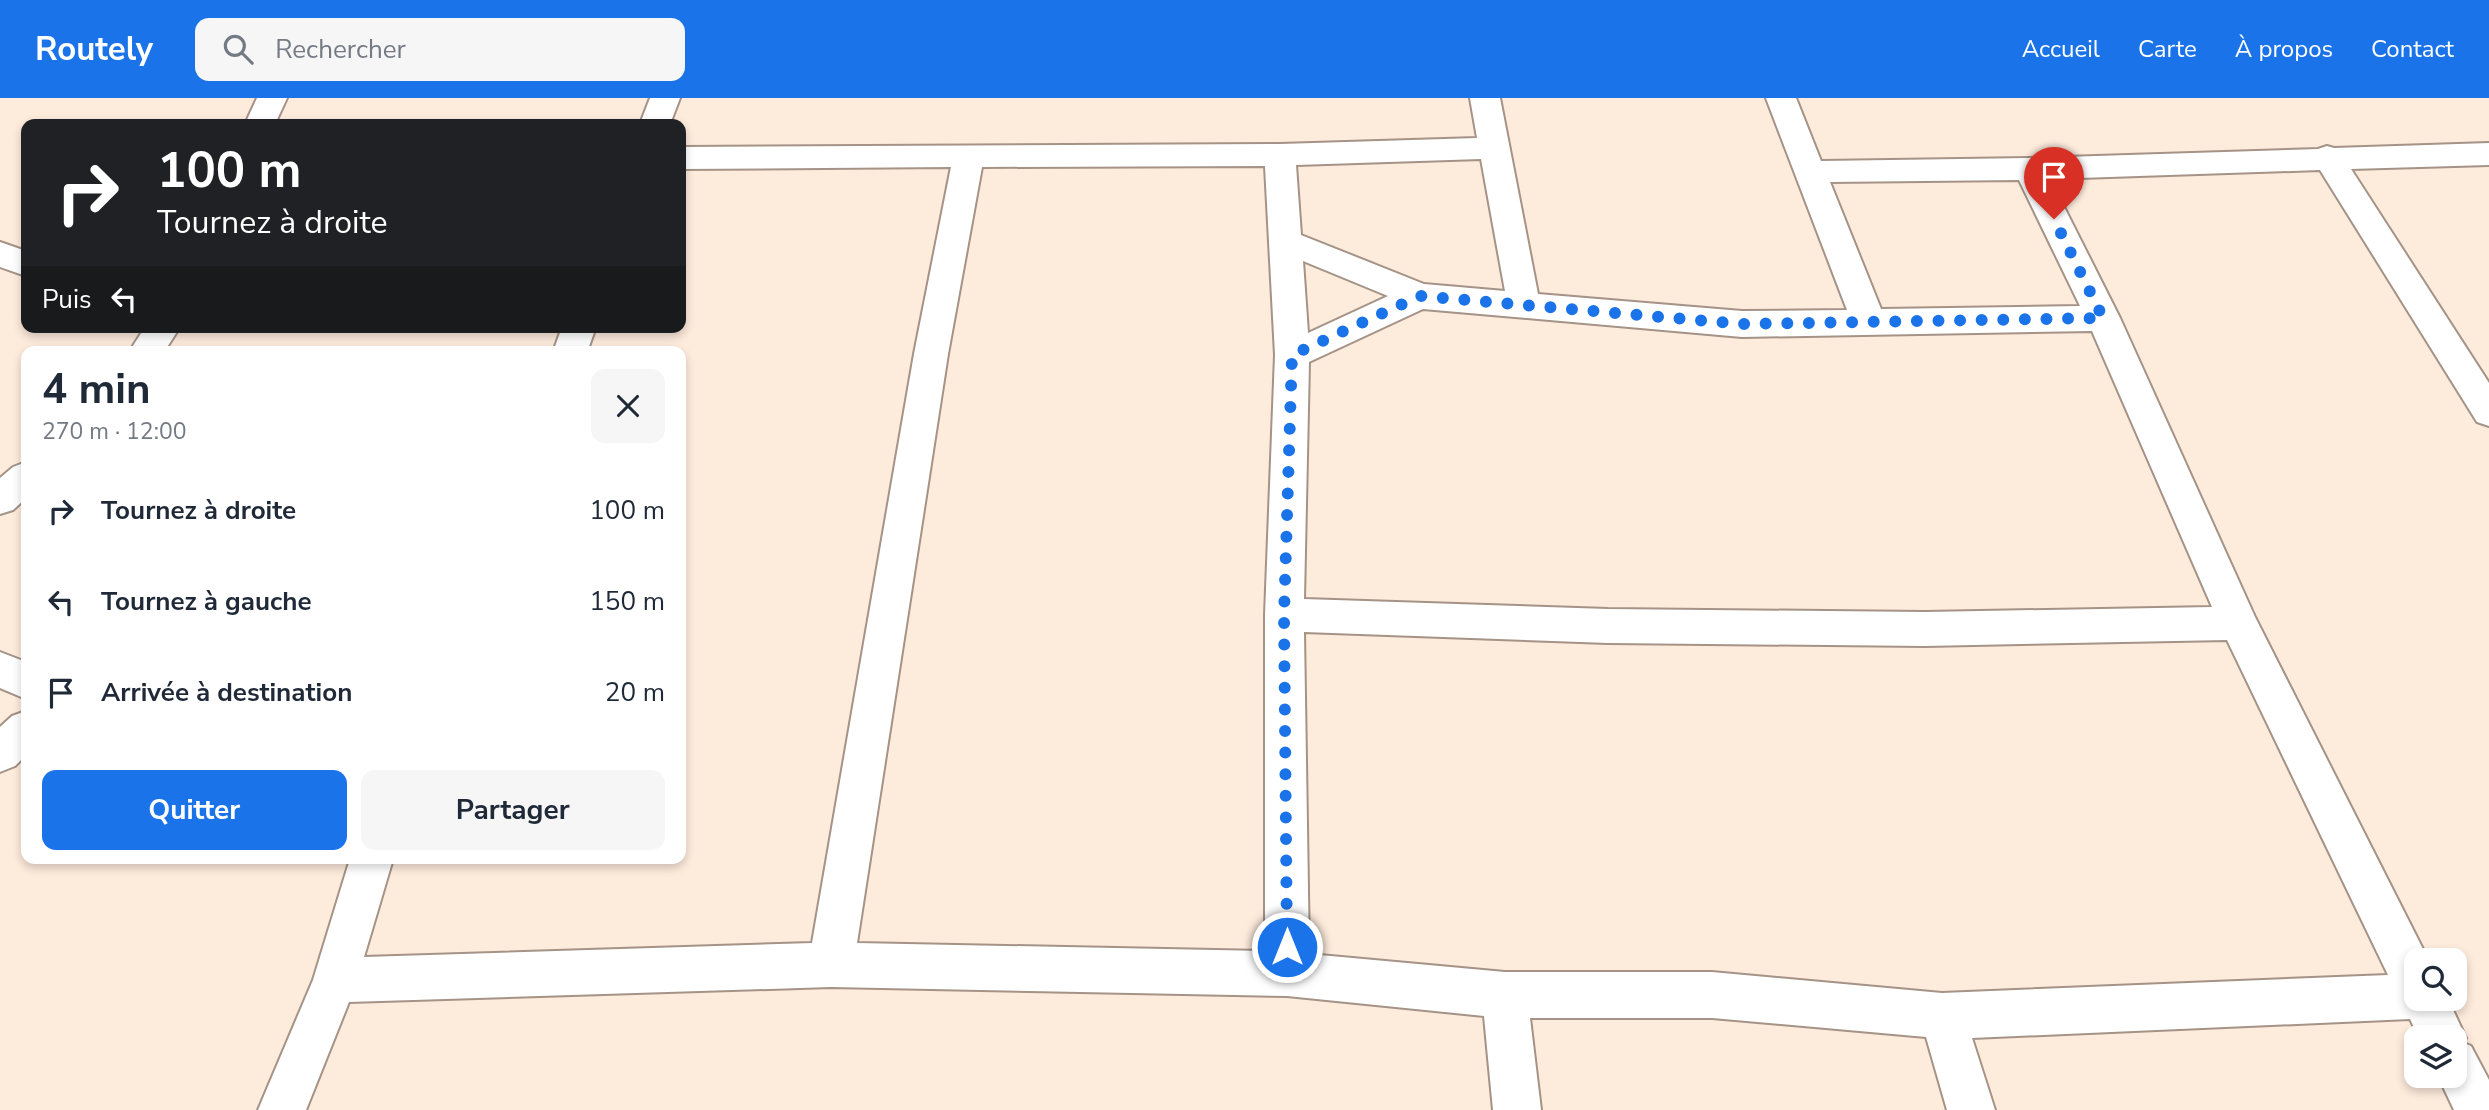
<!DOCTYPE html>
<html lang="fr">
<meta charset="utf-8">
<style>
body{margin:0;font-family:"Nunito Sans",sans-serif;background:#f6f6f7;color:#1f2937;height:100vh;display:flex;flex-direction:column;font-size:26px;white-space:nowrap}
*{box-sizing:border-box;margin:0}
p{font-size:23px;color:#747a83}
.icon{flex:none;width:38px;height:38px;fill:none;stroke:currentColor;stroke-width:2;stroke-linecap:round;stroke-linejoin:round}
.map{position:relative;flex:1;overflow:hidden}
.sheet{position:absolute;left:21px;top:248px;width:665px;height:518px;display:flex;flex-direction:column;background:#fff;border-radius:14px;box-shadow:0 4px 10px #0003}
.sheet>*{flex:none}
.hud{position:absolute;left:21px;top:21px;width:665px;height:214px;border-radius:14px;box-shadow:0 4px 10px #0003;background:#202124;color:#fff;overflow:hidden}
.tools{position:absolute;left:2404px;top:850px;display:grid;gap:14px}
.tools a{display:grid;place-items:center;width:63px;height:63px;border-radius:14px;background:#fff;box-shadow:0 4px 10px #0003;font-size:35px}
.pin{position:absolute;display:grid;place-items:center;width:60px;height:60px;color:#fff;margin:-72px -30px;border-radius:50% 50% 50% 0;rotate:-45deg;box-shadow:0 0 7px #0007}
.pin .icon{rotate:45deg}
.me{position:absolute;width:77px;margin:-38px;rotate:0deg;stroke-linejoin:round;filter:drop-shadow(0 0 5px #0008)}
.turn{display:flex;align-items:center;gap:24px;height:147px;padding:0 21px;font-size:32px}
.turn .icon{width:91px;height:91px;stroke-width:2.5}
.turn b{display:block;font-size:49px;line-height:60px}
.then{display:flex;align-items:center;height:66px;padding:0 21px;background:#0003;gap:14px;font-size:26px}
.round{display:grid;place-items:center;flex:none;width:74px;height:74px;border-radius:14px;background:#f6f6f7}
.summary{display:flex;align-items:center;justify-content:space-between;height:119px;padding:0 21px}
h1{font-size:42px;font-weight:700;line-height:52px}
.action{display:flex;gap:14px;margin-top:auto;padding:14px 21px}
.action a{flex:1;height:80px;border-radius:14px;background:#1a73e8;color:#fff;font-size:28px;font-weight:700;line-height:80px;text-align:center}
.action a+a{background:#f6f6f7;color:#1f2937}
ul{padding:0;list-style:none}
li{display:flex;align-items:center;gap:21px;height:91px;padding:0 21px}
li div{flex:1}
li b{display:block;font-size:26px}
li em{font-style:normal}
header{display:flex;align-items:center;gap:42px;box-sizing:border-box;height:98px;padding:0 35px;background:#1a73e8;color:#fff}
header strong{font-size:33px}
nav{display:flex;gap:38px;margin-inline-start:auto;font-size:24px}
.search{width:490px;height:63px;background:#f6f6f7;display:flex;align-items:center;gap:18px;box-sizing:border-box;padding:0 24px;border-radius:14px;color:#747a83;font-size:26px}
.map>svg:first-child{display:block}
.lines{fill:none;stroke-linecap:round;stroke-linejoin:round}
.minor-casing{stroke:#a49386;stroke-width:4}
.minor{fill:#fff;fill-rule:evenodd}
.route{stroke:#1a73e8;stroke-width:12;stroke-dasharray:0 21.6}
</style>
<header>
<strong>Routely</strong>
<div class="search"><svg class="icon" aria-label="search" viewBox="0 0 24 24"><circle cx="10" cy="10" r="6"/><path d="M15 15l6 6"/></svg>Rechercher</div>
<nav><a>Accueil</a><a>Carte</a><a>À propos</a><a>Contact</a></nav>
</header>
<div class="map">
<svg width="2489" height="1012" viewBox="0 0 2489 1012">
<rect width="100%" height="100%" fill="#fdebdc"/>
<g class="lines">
<defs>
<path id="minor" d="M 257,0 L 287,0 L 275,26 L 245,26 Z
M 650,0 L 680,0 L 670,26 L 640,26 Z
M 1470,0 L 1500,0 L 1538,196 L 1742,213 L 1847,212 L 1766,0 L 1796,0 L 1821,63 L 2029,60 L 2318,51 L 2327,48 L 2334,50 L 2489,45 L 2489,67 L 2351,71 L 2489,285 L 2489,328 L 2477,324 L 2320,72 L 2050,81 L 2120,220 L 2255,519 L 2429,863 L 2417,863 L 2417,901 L 2448,901 L 2466,940 L 2464,945 L 2471,948 L 2489,982 L 2489,1012 L 2454,1012 L 2438,978 L 2455,978 L 2455,940 L 2419,940 L 2410,921 L 1972,940 L 1995,1012 L 1947,1012 L 1926,939 L 1712,920 L 1530,920 L 1541,1012 L 1493,1012 L 1484,918 L 1287,898 L 831,889 L 349,904 L 306,1012 L 258,1012 L 313,882 L 350,761 L 393,761 L 364,859 L 812,845 L 914,256 L 951,69 L 681,71 L 681,49 L 1280,46 L 1477,40 ZM 1481,61 L 1505,193 L 1424,186 L 1301,137 L 1296,67 ZM 1265,68 L 1275,257 L 1265,517 L 1265,853 L 857,845 L 948,256 L 982,69 ZM 2019,82 L 2080,208 L 1881,211 L 1830,84 ZM 1303,163 L 1388,198 L 1308,235 ZM 1423,211 L 1742,239 L 2092,233 L 2212,509 L 1925,514 L 1608,511 L 1304,501 L 1309,264 ZM 1304,534 L 1608,545 L 1925,548 L 2227,542 L 2388,877 L 1942,895 L 1712,874 L 1505,874 L 1309,856 Z
M 0,144 L 26,153 L 26,178 L 0,169 Z
M 145,229 L 180,229 L 164,254 L 129,254 Z
M 562,229 L 596,229 L 587,254 L 553,254 Z
M 26,364 L 26,400 L 13,412 L 0,416 L 0,380 L 13,369 Z
M 0,554 L 26,564 L 26,601 L 0,590 Z
M 26,613 L 26,657 L 15,668 L 0,674 L 0,629 L 12,618 Z"/>
</defs>
<use href="#minor" class="minor-casing"/>
<use href="#minor" class="minor"/>
</g>
<g class="lines">
<path class="route" d="M 1287,849 L 1284,517 L 1292,257 L 1420,198 L 1742,226 L 2103,220 L 2054,121"/>
</g>
</svg>
<div class="tools">
<a><svg class="icon" aria-label="search" viewBox="0 0 24 24"><circle cx="10" cy="10" r="6"/><path d="M15 15l6 6"/></svg></a>
<a><svg class="icon" aria-label="layers" viewBox="0 0 24 24"><path d="M12 4l9 5-9 5-9-5zM3 14l9 5 9-5"/></svg></a>
</div>
<div class="pin" style="left:2054px;top:121px;background:#d93025"><svg class="icon" aria-label="arrive" viewBox="0 0 24 24"><path d="M6 21V4h12l-3 4 3 4H6"/></svg></div>
<svg class="me" style="left:1287px;top:849px" viewBox="-20 -20 40 40"><circle r="17" fill="#1a73e8" stroke="#fff" stroke-width="3"/><path d="M0-11L8 9 0 5-8 9z" fill="#fff"/></svg>
<div class="hud">
<div class="turn"><svg class="icon" aria-label="right" viewBox="0 0 24 24"><path d="M7 20v-9h11M14 6l5 5-5 5"/></svg><div><b>100 m</b>Tournez à droite</div></div>
<div class="then">Puis<svg class="icon" aria-label="left" viewBox="0 0 24 24"><path d="M17 20v-9H6M10 6l-5 5 5 5"/></svg></div>
</div>
<section class="sheet">
<div class="summary"><div><h1>4 min</h1><p>270 m · 12:00</p></div><a class="round"><svg class="icon" aria-label="close" viewBox="0 0 24 24"><path d="M6 6l12 12M18 6L6 18"/></svg></a></div>
<ul>
<li><svg class="icon" aria-label="right" viewBox="0 0 24 24"><path d="M7 20v-9h11M14 6l5 5-5 5"/></svg><div><b>Tournez à droite</b></div><em>100 m</em></li>
<li><svg class="icon" aria-label="left" viewBox="0 0 24 24"><path d="M17 20v-9H6M10 6l-5 5 5 5"/></svg><div><b>Tournez à gauche</b></div><em>150 m</em></li>
<li><svg class="icon" aria-label="arrive" viewBox="0 0 24 24"><path d="M6 21V4h12l-3 4 3 4H6"/></svg><div><b>Arrivée à destination</b></div><em>20 m</em></li>
</ul>
<div class="action"><a>Quitter</a><a>Partager</a></div>
</section>
</div>
